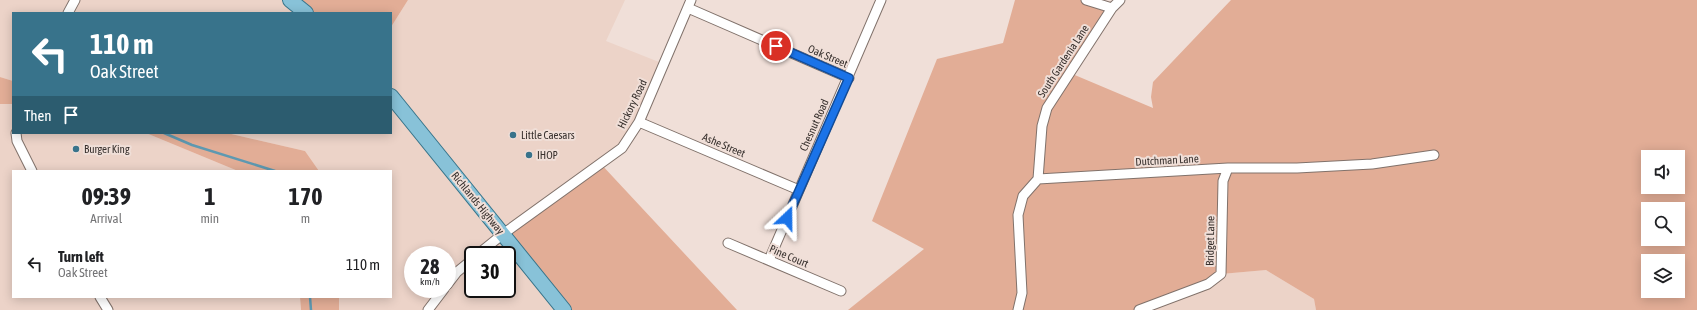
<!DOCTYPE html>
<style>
body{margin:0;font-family:"Asap Condensed",sans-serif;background:#f6f6f6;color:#202124;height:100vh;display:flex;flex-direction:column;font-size:15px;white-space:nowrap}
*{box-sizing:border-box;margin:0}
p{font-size:13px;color:#757577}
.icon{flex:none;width:22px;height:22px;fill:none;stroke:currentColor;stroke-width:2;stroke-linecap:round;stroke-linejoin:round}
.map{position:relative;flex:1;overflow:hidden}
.drawer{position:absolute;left:12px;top:170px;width:380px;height:128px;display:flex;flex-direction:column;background:#fff;border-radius:0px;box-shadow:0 2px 10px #0003}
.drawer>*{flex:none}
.banner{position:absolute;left:12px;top:12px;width:380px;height:122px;border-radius:0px;box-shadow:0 2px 10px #0003;background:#38738b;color:#fff;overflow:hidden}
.fabs{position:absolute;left:1641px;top:150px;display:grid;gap:8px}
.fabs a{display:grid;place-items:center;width:44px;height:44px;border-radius:0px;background:#fff;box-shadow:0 2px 10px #0003;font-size:20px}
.speed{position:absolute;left:404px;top:246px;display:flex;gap:8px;font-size:20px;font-weight:700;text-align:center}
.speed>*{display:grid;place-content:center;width:52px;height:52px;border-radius:50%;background:#fff;box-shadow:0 2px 10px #0003;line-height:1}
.speed small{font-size:10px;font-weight:400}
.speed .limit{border:2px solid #111;border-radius:6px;background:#fff;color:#111}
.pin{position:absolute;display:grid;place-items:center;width:34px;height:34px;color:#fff;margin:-17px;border:2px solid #fff;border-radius:50%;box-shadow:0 1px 4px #0007}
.me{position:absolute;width:44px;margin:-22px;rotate:23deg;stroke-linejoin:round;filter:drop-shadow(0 0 3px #0008)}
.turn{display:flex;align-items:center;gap:14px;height:84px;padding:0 12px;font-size:18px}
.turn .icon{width:52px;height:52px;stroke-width:2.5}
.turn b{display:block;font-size:28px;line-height:34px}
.then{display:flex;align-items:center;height:38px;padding:0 12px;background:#0003;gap:8px;font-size:15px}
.eta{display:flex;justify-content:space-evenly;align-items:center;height:68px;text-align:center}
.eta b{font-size:24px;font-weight:700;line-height:28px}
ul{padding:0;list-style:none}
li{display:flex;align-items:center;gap:12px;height:52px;padding:0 12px}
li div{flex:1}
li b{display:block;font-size:15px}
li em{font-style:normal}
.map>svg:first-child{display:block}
.built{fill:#ecd3c8;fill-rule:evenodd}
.green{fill:#e2ad96;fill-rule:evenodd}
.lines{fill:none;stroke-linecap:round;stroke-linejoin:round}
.stream{stroke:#5e99b1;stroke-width:2.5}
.street-casing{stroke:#81726b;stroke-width:11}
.primary-casing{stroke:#38758b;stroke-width:16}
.street{stroke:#fff;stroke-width:9}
.primary{stroke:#88c2d8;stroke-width:14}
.route-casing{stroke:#114b97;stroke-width:10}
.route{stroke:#1a73e8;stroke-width:7}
.poi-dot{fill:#38738b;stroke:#f0dfd8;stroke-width:1.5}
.labels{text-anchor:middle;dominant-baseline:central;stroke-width:4;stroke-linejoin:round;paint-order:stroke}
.street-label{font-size:11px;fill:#37302d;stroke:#f0dfd8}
.poi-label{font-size:11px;fill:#37302d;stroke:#f0dfd8;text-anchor:start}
</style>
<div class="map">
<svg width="1697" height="310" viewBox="0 0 1697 310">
<rect width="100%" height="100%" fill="#f0dfd8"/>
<path class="built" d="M 0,0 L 290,0 L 306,13 L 13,13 L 13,81 L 0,77 Z
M 408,0 L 625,0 L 606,41 L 664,64 L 622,148 L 503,234 L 564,310 L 339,310 L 339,297 L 391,297 L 391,171 L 319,171 L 305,151 L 227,133 L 391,133 L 391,27 ZM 413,255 L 447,255 L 447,289 L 413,289 ZM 473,255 L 507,255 L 507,289 L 473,289 Z
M 0,104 L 13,104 L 13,133 L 146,133 L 238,171 L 13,171 L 13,297 L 300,297 L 301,310 L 0,310 Z
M 1266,270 L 1314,299 L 1316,310 L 1139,310 L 1221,274 Z"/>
<path class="green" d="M 290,0 L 408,0 L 391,27 L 391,13 L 306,13 Z
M 1015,0 L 1086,0 L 1112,8 L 1070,73 L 1153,108 L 1151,97 L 1153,82 L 1231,0 L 1697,0 L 1697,310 L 1316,310 L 1314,299 L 1266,270 L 1221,274 L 1139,310 L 848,310 L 924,249 L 872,221 L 937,59 L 1003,43 ZM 1648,157 L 1678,157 L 1678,187 L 1648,187 ZM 1648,209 L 1678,209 L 1678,239 L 1648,239 ZM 1648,261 L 1678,261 L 1678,291 L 1648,291 Z
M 0,77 L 13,81 L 13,104 L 0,104 Z
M 146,133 L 227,133 L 305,151 L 319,171 L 238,171 Z
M 600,163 L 737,310 L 564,310 L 503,234 Z
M 300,297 L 339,297 L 339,310 L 301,310 Z"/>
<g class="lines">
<path class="stream" d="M 164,133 L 192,145 L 275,171
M 310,297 L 311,310"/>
<defs>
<path id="street" d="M 1086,0 L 1112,8
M 688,8 L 849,78
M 68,13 L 75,0
M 639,122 L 799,190
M 16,133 L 17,141 L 32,171
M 1038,179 L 1042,126 L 1047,108 L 1112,8 L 1120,0
M 728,243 L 841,291
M 477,255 L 503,234 L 622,148 L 639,122 L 691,0
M 769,260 L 881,0
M 447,285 L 457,272 L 473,259
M 100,297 L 108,310
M 428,310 L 444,289
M 1018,310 L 1022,293 L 1018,215 L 1023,196 L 1038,179 L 1228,168 L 1297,168 L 1372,164 L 1434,155
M 1139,310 L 1208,284 L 1221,274 L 1223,181 L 1228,168"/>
<path id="primary" d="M 290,0 L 306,13
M 391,96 L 564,310"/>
</defs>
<use href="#street" class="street-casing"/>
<use href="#primary" class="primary-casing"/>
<use href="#street" class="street"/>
<use href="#primary" class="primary"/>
</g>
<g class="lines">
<defs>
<path id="route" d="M 776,46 L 849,78 L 787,218"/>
</defs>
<use href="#route" class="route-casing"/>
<use href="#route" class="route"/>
</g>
<g class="poi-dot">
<circle cx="513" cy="135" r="4"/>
<circle cx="76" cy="149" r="4"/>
<circle cx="529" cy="155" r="4"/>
</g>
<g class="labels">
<g class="street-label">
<text transform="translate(828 56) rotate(23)">Oak Street</text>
<text transform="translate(1063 61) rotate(-57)">South Gardenia Lane</text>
<text transform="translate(632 104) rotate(-64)">Hickory Road</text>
<text transform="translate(814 125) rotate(-66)">Chesnut Road</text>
<text transform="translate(724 145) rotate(23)">Ashe Street</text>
<text transform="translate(1167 160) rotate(-3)">Dutchman Lane</text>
<text transform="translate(478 203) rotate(51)">Richlands Highway</text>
<text transform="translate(1210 241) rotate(-89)">Bridget Lane</text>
<text transform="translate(789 256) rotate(23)">Pine Court</text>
</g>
<g class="poi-label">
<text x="521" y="135">Little Caesars</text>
<text x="84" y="149">Burger King</text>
<text x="537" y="155">IHOP</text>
</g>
</g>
</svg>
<div class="fabs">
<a><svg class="icon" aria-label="sound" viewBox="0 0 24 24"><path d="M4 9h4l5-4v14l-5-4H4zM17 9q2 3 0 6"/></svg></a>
<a><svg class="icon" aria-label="search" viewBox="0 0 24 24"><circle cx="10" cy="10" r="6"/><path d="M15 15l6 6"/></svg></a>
<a><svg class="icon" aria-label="layers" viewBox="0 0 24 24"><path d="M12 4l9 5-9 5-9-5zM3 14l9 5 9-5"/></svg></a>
</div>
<div class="speed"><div>28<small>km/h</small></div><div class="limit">30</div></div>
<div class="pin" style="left:776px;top:46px;background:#d93025"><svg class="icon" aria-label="arrive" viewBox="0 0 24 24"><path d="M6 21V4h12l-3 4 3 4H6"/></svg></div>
<svg class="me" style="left:787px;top:218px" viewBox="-20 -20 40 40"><path d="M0-17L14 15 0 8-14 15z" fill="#1a73e8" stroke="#fff" stroke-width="4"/></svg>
<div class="banner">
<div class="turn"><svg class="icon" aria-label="left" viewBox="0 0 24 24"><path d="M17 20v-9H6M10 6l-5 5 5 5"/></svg><div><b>110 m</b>Oak Street</div></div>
<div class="then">Then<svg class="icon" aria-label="arrive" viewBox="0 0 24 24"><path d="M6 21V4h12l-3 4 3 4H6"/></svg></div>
</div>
<section class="drawer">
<div class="eta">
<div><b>09:39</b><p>Arrival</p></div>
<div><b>1</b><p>min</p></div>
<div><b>170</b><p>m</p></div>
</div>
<ul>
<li><svg class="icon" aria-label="left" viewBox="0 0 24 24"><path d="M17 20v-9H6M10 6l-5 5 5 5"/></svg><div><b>Turn left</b><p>Oak Street</p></div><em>110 m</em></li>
</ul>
</section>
</div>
